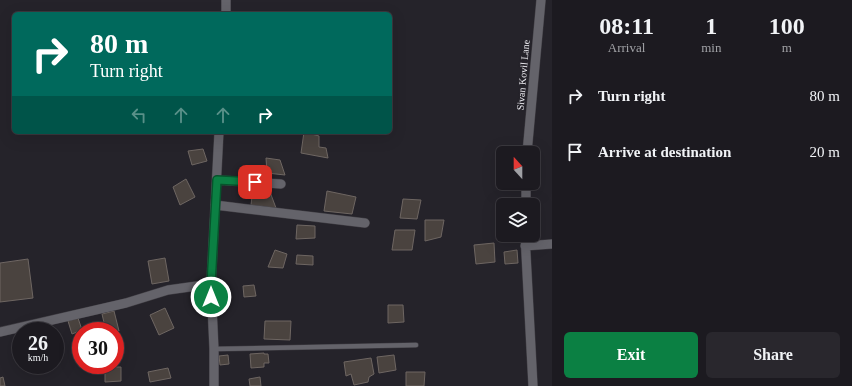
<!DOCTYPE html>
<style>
body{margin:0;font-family:Georgia,serif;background:#29272d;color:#f1f3f6;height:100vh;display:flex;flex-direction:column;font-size:15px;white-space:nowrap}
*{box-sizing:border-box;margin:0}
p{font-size:13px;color:#a0a1a5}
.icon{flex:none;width:22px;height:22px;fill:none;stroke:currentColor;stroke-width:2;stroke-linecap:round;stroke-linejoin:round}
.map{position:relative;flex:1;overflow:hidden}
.drawer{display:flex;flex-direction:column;background:#1c1a20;width:300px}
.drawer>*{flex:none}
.hud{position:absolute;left:12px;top:12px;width:380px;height:122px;border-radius:6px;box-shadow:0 4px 16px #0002,0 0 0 1px #3a383e;background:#00695c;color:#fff;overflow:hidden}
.needle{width:26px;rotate:339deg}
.tools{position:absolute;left:496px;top:146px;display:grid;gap:8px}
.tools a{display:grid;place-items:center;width:44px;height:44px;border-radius:6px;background:#1c1a20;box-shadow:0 4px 16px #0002,0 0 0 1px #3a383e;font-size:20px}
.speed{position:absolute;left:12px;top:322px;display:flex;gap:8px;font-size:20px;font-weight:700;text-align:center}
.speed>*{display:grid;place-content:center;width:52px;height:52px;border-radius:50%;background:#1c1a20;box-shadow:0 4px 16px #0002,0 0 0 1px #3a383e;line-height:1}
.speed small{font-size:10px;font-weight:400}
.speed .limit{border:6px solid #d22;background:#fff;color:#111}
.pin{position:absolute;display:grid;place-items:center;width:34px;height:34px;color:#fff;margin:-17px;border-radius:8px;box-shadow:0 2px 6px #0006}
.me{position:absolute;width:44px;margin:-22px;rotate:0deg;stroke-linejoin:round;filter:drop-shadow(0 0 3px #0008)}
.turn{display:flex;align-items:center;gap:14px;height:84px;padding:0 12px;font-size:18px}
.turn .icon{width:52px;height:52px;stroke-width:2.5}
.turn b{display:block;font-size:28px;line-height:34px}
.lanes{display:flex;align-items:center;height:38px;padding:0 12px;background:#0003;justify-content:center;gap:20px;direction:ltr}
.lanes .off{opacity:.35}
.eta{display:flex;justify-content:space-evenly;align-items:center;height:68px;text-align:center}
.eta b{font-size:24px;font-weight:800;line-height:28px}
.button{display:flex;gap:8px;margin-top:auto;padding:8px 12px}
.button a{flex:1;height:46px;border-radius:6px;background:#0b8043;color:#fff;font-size:16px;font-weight:800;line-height:46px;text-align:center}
.button a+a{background:#29272d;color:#f1f3f6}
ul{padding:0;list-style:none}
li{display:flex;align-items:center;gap:12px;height:56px;padding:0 12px}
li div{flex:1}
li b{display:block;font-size:15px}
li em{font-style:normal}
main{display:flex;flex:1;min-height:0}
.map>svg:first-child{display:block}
.building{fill:#4a433f;stroke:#6e6662}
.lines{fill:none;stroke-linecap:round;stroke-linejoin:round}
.service-casing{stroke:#403e44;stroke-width:5.5}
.minor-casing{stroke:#403e44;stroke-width:10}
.service{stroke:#64636a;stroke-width:4.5}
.minor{stroke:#64636a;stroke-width:9}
.route-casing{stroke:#07532c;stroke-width:10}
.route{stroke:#0b8043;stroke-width:7}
.labels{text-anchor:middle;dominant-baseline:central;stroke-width:4;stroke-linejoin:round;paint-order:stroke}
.street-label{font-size:10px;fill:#efeef3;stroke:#25232a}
</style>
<main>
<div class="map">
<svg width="552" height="386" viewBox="0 0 552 386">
<rect width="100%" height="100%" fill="#25232a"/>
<path class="building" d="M 304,132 L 319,136 L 319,147 L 326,148 L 328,158 L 301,153 Z
M 203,149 L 207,161 L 192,165 L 188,151 Z
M 266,158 L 280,160 L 285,175 L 267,173 Z
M 186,179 L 195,197 L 180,205 L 173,187 Z
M 253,188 L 270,192 L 276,208 L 251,205 Z
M 327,191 L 356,197 L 352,214 L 324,211 Z
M 403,199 L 421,200 L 417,219 L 400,218 Z
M 425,220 L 444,220 L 441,237 L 425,241 Z
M 297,225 L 315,226 L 315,238 L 296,239 Z
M 395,230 L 415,230 L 412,250 L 392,250 Z
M 494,243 L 495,262 L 476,264 L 474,245 Z
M 275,250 L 287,254 L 283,268 L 268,267 Z
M 517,250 L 518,263 L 505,264 L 504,252 Z
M 297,255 L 313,256 L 313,265 L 296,264 Z
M 165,258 L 169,281 L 152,284 L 148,261 Z
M 28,259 L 33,298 L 0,302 L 0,263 Z
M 254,285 L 256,296 L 244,297 L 243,286 Z
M 388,305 L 403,305 L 404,322 L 388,323 Z
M 165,308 L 174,328 L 159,335 L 150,315 Z
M 114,311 L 119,331 L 106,331 L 102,314 Z
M 78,318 L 82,330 L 72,334 L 68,321 Z
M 265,321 L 291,321 L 290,340 L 264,339 Z
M 264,353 L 264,354 L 268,354 L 269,363 L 264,363 L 264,367 L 251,368 L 250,354 Z
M 228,355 L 229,364 L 220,365 L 219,356 Z
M 394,355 L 396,370 L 379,373 L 377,357 Z
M 371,358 L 374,374 L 369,377 L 368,382 L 354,385 L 351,374 L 346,376 L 344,362 Z
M 105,367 L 121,367 L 121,381 L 105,382 Z
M 168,368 L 171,378 L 150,382 L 148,372 Z
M 406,372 L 425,372 L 424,386 L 406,386 Z
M 3,377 L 5,386 L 0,386 L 0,378 Z
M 260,377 L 261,386 L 250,386 L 249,379 Z"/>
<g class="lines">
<defs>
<path id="service" d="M 214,349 L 416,345"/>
<path id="minor" d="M 226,14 L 226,0
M 527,153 L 541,0
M 217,180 L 281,184
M 215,205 L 365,223
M 526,205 L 526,183
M 525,235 L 533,386
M 525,246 L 552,244
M 0,332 L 126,303 L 168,290 L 211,284
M 214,386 L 214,349 L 211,284 L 219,132"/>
</defs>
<use href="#service" class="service-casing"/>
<use href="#minor" class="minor-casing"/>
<use href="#service" class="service"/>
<use href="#minor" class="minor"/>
</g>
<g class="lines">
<defs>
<path id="route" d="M 211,297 L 211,284 L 217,180 L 255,182"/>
</defs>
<use href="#route" class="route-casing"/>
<use href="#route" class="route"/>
</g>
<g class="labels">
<g class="street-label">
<text transform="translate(523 75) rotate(-85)">Sivan Kovil Lane</text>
</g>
</g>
</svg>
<div class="tools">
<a><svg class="needle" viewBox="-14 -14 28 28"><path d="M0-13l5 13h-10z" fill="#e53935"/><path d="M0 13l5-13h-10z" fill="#a0a1a5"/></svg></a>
<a><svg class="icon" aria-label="layers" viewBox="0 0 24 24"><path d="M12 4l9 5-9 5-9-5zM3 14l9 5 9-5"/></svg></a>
</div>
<div class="speed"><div>26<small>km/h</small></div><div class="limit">30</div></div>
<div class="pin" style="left:255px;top:182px;background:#d93025"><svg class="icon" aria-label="arrive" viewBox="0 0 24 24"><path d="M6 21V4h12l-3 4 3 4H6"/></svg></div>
<svg class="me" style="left:211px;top:297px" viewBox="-20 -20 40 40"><circle r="17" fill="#0b8043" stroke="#fff" stroke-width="3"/><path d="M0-11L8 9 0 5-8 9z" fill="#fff"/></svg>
<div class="hud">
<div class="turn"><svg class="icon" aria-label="right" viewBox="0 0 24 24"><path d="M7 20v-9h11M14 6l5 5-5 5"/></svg><div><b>80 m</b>Turn right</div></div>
<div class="lanes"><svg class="icon off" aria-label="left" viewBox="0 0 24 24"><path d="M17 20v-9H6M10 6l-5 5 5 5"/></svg><svg class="icon off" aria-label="ahead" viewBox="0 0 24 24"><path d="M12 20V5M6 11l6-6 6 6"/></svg><svg class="icon off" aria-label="ahead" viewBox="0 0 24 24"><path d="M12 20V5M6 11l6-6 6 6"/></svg><svg class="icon" aria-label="right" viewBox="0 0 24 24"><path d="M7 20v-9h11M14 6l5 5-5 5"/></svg></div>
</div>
</div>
<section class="drawer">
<div class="eta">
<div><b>08:11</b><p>Arrival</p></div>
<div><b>1</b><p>min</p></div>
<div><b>100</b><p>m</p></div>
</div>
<ul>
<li><svg class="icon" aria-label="right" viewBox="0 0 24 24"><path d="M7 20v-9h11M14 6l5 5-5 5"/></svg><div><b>Turn right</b></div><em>80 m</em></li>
<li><svg class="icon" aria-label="arrive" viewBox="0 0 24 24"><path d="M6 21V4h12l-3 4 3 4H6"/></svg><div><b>Arrive at destination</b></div><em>20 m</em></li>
</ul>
<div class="button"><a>Exit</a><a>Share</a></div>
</section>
</main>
